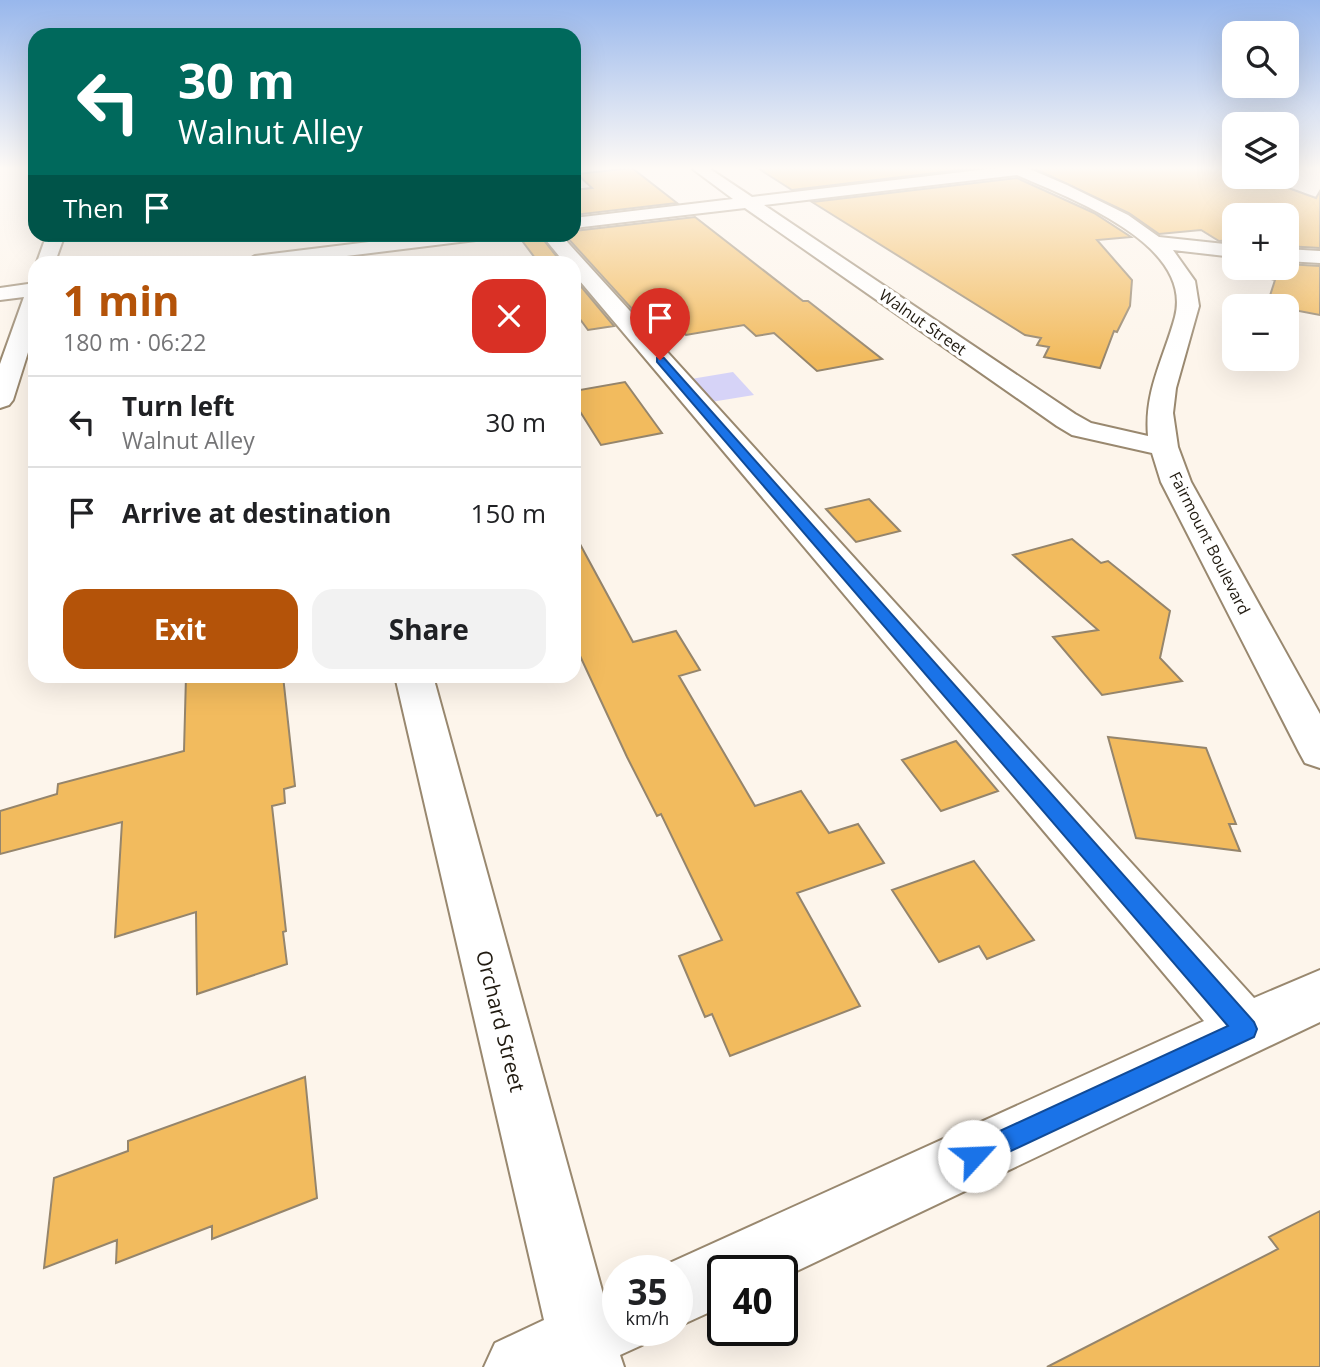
<!DOCTYPE html>
<meta charset="utf-8">
<style>
body{margin:0;font-family:"Open Sans",sans-serif;background:#f2f2f2;color:#202124;height:100vh;display:flex;flex-direction:column;font-size:26px;white-space:nowrap}
*{box-sizing:border-box;margin:0}
p{font-size:23px;color:#757577}
.icon{flex:none;width:38px;height:38px;fill:none;stroke:currentColor;stroke-width:2;stroke-linecap:round;stroke-linejoin:round}
.map{position:relative;flex:1;overflow:hidden}
.panel{position:absolute;left:28px;top:256px;width:553px;height:427px;display:flex;flex-direction:column;background:#fff;border-radius:21px;box-shadow:0 7px 28px #0002}
.panel>*{flex:none}
.top-card{position:absolute;left:28px;top:28px;width:553px;height:214px;border-radius:21px;box-shadow:0 7px 28px #0002;background:#00695c;color:#fff;overflow:hidden}
.tools{position:absolute;left:1222px;top:21px;display:grid;gap:14px}
.tools a{display:grid;place-items:center;width:77px;height:77px;border-radius:14px;background:#fff;box-shadow:0 7px 28px #0002;font-size:35px}
.speed{position:absolute;left:602px;top:1255px;display:flex;gap:14px;font-size:35px;font-weight:700;text-align:center}
.speed>*{display:grid;place-content:center;width:91px;height:91px;border-radius:50%;background:#fff;box-shadow:0 7px 28px #0002;line-height:1}
.speed small{font-size:18px;font-weight:400}
.speed .limit{border:4px solid #111;border-radius:10px;background:#fff;color:#111}
.pin{position:absolute;display:grid;place-items:center;width:60px;height:60px;color:#fff;margin:-72px -30px;border-radius:50% 50% 50% 0;rotate:-45deg;box-shadow:0 0 7px #0007}
.pin .icon{rotate:45deg}
.me{position:absolute;width:77px;margin:-38px;rotate:65deg;stroke-linejoin:round;filter:drop-shadow(0 0 5px #0008)}
.turn{display:flex;align-items:center;gap:24px;height:147px;padding:0 35px;font-size:32px}
.turn .icon{width:91px;height:91px;stroke-width:2.5}
.turn b{display:block;font-size:49px;line-height:60px}
.then{display:flex;align-items:center;height:66px;padding:0 35px;background:#0003;gap:14px;font-size:26px}
.round{display:grid;place-items:center;flex:none;width:74px;height:74px;border-radius:21px;background:#f2f2f2}
.overview{display:flex;align-items:center;justify-content:space-between;height:119px;padding:0 35px}
h1{font-size:42px;font-weight:700;line-height:52px;color:#b45309}
.action{display:flex;gap:14px;margin-top:auto;padding:14px 35px}
.action a{flex:1;height:80px;border-radius:21px;background:#b45309;color:#fff;font-size:28px;font-weight:700;line-height:80px;text-align:center}
.action a+a{background:#f2f2f2;color:#202124}
ul{padding:0;list-style:none}
li{display:flex;align-items:center;gap:21px;height:91px;padding:0 35px;border-top:2px solid #e0e0e0}
li div{flex:1}
li b{display:block;font-size:26px}
li em{font-style:normal}
.map>svg:first-child{display:block}
.green{fill:#d6d3f7}
.building{fill:#f2bb5e;stroke:#95856c;stroke-width:2}
.lines{fill:none;stroke-linecap:round;stroke-linejoin:round}
.minor-casing{stroke:#99886f;stroke-width:4}
.minor{fill:#fff;fill-rule:evenodd}
.route{fill:#1a73e8;stroke:#114b97;stroke-width:2}
.labels{text-anchor:middle;dominant-baseline:central;stroke-width:7;stroke-linejoin:round;paint-order:stroke}
.far-street-label{font-size:16px;fill:#201a10;stroke:#fff}
.near-street-label{font-size:21px;fill:#201a10;stroke:#fff}
</style>
<div class="map">
<svg width="1320" height="1367" viewBox="0 0 1320 1367">
<rect width="100%" height="100%" fill="#fdf5eb"/>
<path class="green" d="M 733,372 L 754,395 L 711,402 L 691,379 Z"/>
<path class="building" d="M 756,167 L 985,167 L 792,190 Z
M 1031,167 L 1231,167 L 1234,168 L 1234,177 L 1258,177 L 1316,198 L 1320,191 L 1320,248 L 1286,246 L 1289,238 L 1286,238 L 1286,215 L 1234,215 L 1234,240 L 1219,241 L 1201,230 L 1159,234 L 1129,213 Z
M 632,168 L 677,203 L 574,215 L 574,190 L 592,188 L 577,174 Z
M 1017,178 L 1094,213 L 1131,237 L 1097,240 L 1132,280 L 1130,306 L 1117,332 L 1114,331 L 1100,368 L 1044,357 L 1049,347 L 1037,345 L 1041,338 L 1025,335 L 812,202 Z
M 695,217 L 803,301 L 808,301 L 882,359 L 817,371 L 774,333 L 756,336 L 744,325 L 686,335 L 669,317 L 643,321 L 564,234 L 574,234 L 574,231 Z
M 517,234 L 539,234 L 561,262 L 538,262 Z
M 1286,264 L 1320,266 L 1320,315 L 1267,305 L 1275,280 L 1264,277 L 1270,268 L 1286,268 Z
M 574,278 L 614,326 L 588,330 L 574,311 Z
M 625,382 L 662,433 L 601,445 L 574,402 L 574,391 Z
M 869,499 L 900,531 L 856,542 L 826,509 Z
M 574,533 L 633,642 L 676,631 L 700,670 L 679,676 L 755,806 L 801,791 L 829,833 L 858,824 L 884,863 L 797,893 L 860,1006 L 730,1056 L 712,1014 L 705,1017 L 679,956 L 722,940 L 661,814 L 657,816 L 627,757 L 574,643 Z
M 1072,539 L 1101,563 L 1108,561 L 1170,611 L 1160,658 L 1182,681 L 1102,695 L 1053,637 L 1098,630 L 1013,555 Z
M 186,676 L 283,676 L 295,786 L 284,789 L 285,803 L 272,806 L 286,931 L 283,932 L 287,964 L 197,994 L 196,912 L 115,937 L 122,822 L 0,854 L 0,811 L 57,794 L 58,784 L 184,751 Z
M 1108,737 L 1206,748 L 1236,824 L 1229,824 L 1240,851 L 1136,838 Z
M 956,741 L 998,791 L 941,811 L 902,760 Z
M 974,861 L 1034,940 L 987,959 L 979,946 L 939,962 L 892,890 Z
M 305,1077 L 317,1198 L 212,1239 L 212,1226 L 116,1263 L 117,1240 L 44,1268 L 54,1178 L 128,1151 L 128,1141 Z
M 1320,1211 L 1320,1367 L 1047,1367 L 1278,1249 L 1269,1237 Z"/>
<g class="lines">
<defs>
<path id="minor" d="M 690,167 L 707,167 L 752,197 L 1005,167 L 1025,167 L 1067,185 L 1128,215 L 1159,237 L 1234,245 L 1234,257 L 1173,250 L 1195,281 L 1199,306 L 1176,388 L 1173,413 L 1178,447 L 1191,482 L 1320,714 L 1320,768 L 1305,763 L 1299,752 L 1161,482 L 1152,453 L 1072,435 L 1057,426 L 745,208 L 574,228 L 574,218 L 733,199 ZM 1017,175 C 1069,198 1194,243 1175,317 C 1164,358 1144,391 1148,436 L 1091,423 L 1075,414 L 764,205 Z
M 47,234 L 65,234 L 55,262 L 37,262 Z
M 434,234 L 493,234 L 484,239 L 298,262 L 245,262 L 255,256 Z
M 541,234 L 560,234 L 1254,998 L 1320,970 L 1320,1022 L 782,1278 L 782,1270 L 723,1270 L 723,1306 L 677,1327 L 677,1270 L 654,1270 L 1204,1021 L 574,274 L 574,262 L 564,262 Z
M 1286,249 L 1320,251 L 1320,263 L 1286,261 Z
M 35,283 L 35,330 L 13,400 L 9,405 L 0,408 L 0,364 L 24,297 L 0,300 L 0,288 Z
M 395,676 L 433,676 L 603,1294 L 618,1288 L 618,1330 L 648,1330 L 642,1345 L 620,1355 L 624,1367 L 484,1367 L 495,1343 L 544,1320 Z"/>
</defs>
<use href="#minor" class="minor-casing"/>
<use href="#minor" class="minor"/>
</g>
<linearGradient id="sky" x2="0" y2="1"><stop stop-color="#98b7ec"/><stop offset="0.47" stop-color="#fefaf6"/><stop offset="1" stop-color="#fefaf6" stop-opacity="0"/></linearGradient>
<rect width="1320" height="358" fill="url(#sky)"/>
<path class="route" d="M 657,358 L 664,358 L 1254,1022 L 1257,1029 L 1254,1037 L 983,1164 L 974,1168 L 965,1164 L 962,1156 L 965,1147 L 1228,1026 L 657,362 Z"/>
<g class="labels">
<g class="far-street-label">
<text transform="translate(923 322) rotate(35)">Walnut Street</text>
<text transform="translate(1210 543) rotate(63)">Fairmount Boulevard</text>
</g>
<g class="near-street-label">
<text transform="translate(501 1021) rotate(76)">Orchard Street</text>
</g>
</g>
</svg>
<div class="tools">
<a><svg class="icon" aria-label="search" viewBox="0 0 24 24"><circle cx="10" cy="10" r="6"/><path d="M15 15l6 6"/></svg></a>
<a><svg class="icon" aria-label="layers" viewBox="0 0 24 24"><path d="M12 4l9 5-9 5-9-5zM3 14l9 5 9-5"/></svg></a>
<a>+</a>
<a>−</a>
</div>
<div class="speed"><div>35<small>km/h</small></div><div class="limit">40</div></div>
<div class="pin" style="left:660px;top:360px;background:#d93025"><svg class="icon" aria-label="arrive" viewBox="0 0 24 24"><path d="M6 21V4h12l-3 4 3 4H6"/></svg></div>
<svg class="me" style="left:974px;top:1156px" viewBox="-20 -20 40 40"><circle r="19" fill="#fff"/><path d="M0-13L10 11 0 6-10 11z" fill="#1a73e8"/></svg>
<div class="top-card">
<div class="turn"><svg class="icon" aria-label="left" viewBox="0 0 24 24"><path d="M17 20v-9H6M10 6l-5 5 5 5"/></svg><div><b>30 m</b>Walnut Alley</div></div>
<div class="then">Then<svg class="icon" aria-label="arrive" viewBox="0 0 24 24"><path d="M6 21V4h12l-3 4 3 4H6"/></svg></div>
</div>
<section class="panel">
<div class="overview"><div><h1>1 min</h1><p>180 m · 06:22</p></div><a class="round" style="background:#d93025;color:#fff"><svg class="icon" aria-label="close" viewBox="0 0 24 24"><path d="M6 6l12 12M18 6L6 18"/></svg></a></div>
<ul>
<li><svg class="icon" aria-label="left" viewBox="0 0 24 24"><path d="M17 20v-9H6M10 6l-5 5 5 5"/></svg><div><b>Turn left</b><p>Walnut Alley</p></div><em>30 m</em></li>
<li><svg class="icon" aria-label="arrive" viewBox="0 0 24 24"><path d="M6 21V4h12l-3 4 3 4H6"/></svg><div><b>Arrive at destination</b></div><em>150 m</em></li>
</ul>
<div class="action"><a>Exit</a><a>Share</a></div>
</section>
</div>
